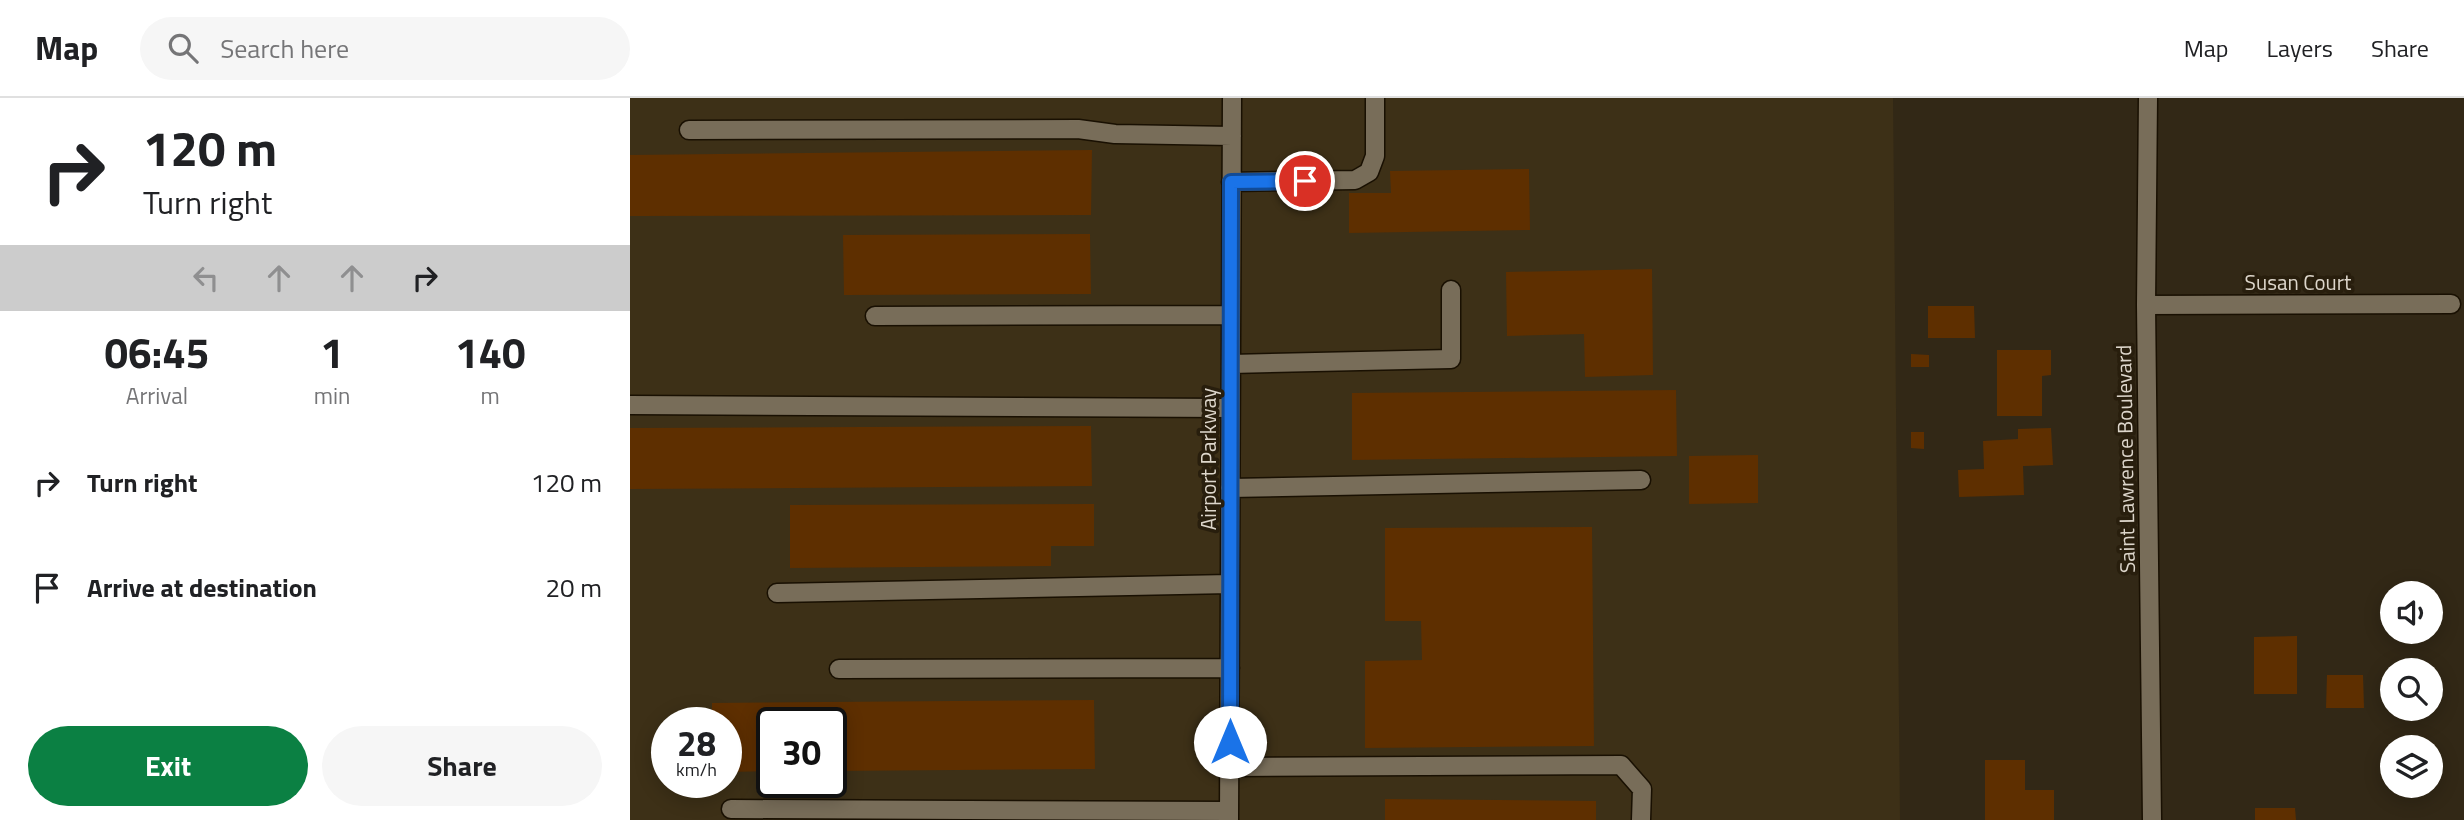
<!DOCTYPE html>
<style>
body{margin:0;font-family:"Titillium Web",sans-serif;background:#f6f6f6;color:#202124;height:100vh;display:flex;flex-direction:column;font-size:26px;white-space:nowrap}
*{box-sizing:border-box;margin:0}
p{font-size:23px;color:#757577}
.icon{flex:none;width:38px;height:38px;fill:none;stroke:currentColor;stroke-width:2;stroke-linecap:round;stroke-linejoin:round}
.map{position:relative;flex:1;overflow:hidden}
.side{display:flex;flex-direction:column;background:#fff;width:630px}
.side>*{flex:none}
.banner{background:#fff;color:#202124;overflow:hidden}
.fabs{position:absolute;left:1750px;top:483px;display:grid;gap:14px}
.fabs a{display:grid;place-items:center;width:63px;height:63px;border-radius:50%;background:#fff;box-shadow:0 4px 18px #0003;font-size:35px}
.speed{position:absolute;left:21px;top:609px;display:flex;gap:14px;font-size:35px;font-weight:700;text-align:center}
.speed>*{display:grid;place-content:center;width:91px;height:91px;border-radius:50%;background:#fff;box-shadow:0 4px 18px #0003;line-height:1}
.speed small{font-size:18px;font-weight:400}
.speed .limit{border:4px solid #111;border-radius:10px;background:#fff;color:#111}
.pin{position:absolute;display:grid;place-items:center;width:60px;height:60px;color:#fff;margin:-30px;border:4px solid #fff;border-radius:50%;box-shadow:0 2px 7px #0007}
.me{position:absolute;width:77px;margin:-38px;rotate:0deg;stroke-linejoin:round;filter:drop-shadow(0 0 5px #0008)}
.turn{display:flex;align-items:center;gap:24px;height:147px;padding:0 28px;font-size:32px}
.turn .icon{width:91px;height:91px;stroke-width:2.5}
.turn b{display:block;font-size:49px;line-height:60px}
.lanes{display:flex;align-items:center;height:66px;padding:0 28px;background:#0003;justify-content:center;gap:35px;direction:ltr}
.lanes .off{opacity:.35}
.eta{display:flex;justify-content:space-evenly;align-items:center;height:119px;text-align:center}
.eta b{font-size:42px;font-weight:700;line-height:49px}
.button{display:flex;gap:14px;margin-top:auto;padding:14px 28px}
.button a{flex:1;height:80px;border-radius:42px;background:#0b8043;color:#fff;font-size:28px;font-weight:700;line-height:80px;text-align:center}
.button a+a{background:#f6f6f6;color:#202124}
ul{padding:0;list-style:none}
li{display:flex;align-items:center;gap:21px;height:105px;padding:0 28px}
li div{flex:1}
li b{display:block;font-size:26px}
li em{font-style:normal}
header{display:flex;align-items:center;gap:42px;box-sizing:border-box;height:98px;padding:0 35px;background:#fff;border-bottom:2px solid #e0e0e0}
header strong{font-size:33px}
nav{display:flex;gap:38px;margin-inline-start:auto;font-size:24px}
.search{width:490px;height:63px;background:#f6f6f6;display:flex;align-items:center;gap:18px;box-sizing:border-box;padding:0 24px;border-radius:38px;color:#757577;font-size:26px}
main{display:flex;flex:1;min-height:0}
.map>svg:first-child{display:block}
.built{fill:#3d3017;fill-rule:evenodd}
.building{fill:#5e2f00}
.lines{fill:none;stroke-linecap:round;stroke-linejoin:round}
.minor-casing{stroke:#191002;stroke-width:21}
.minor{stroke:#786d59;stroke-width:18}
.route-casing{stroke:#114b97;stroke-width:18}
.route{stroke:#1a73e8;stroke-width:12}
.labels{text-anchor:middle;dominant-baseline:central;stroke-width:7;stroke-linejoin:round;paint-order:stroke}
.street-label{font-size:21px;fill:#ddd6cb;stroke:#281e0d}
</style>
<header>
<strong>Map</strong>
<div class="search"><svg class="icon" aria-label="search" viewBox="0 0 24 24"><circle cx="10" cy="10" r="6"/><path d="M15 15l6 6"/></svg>Search here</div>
<nav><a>Map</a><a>Layers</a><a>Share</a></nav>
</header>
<main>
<section class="side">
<div class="banner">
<div class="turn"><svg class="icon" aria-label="right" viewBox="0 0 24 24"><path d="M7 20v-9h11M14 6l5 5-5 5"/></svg><div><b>120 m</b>Turn right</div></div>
<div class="lanes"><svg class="icon off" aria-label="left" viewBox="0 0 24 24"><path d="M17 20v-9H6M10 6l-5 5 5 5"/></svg><svg class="icon off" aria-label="ahead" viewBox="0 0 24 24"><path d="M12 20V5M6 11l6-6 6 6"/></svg><svg class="icon off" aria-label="ahead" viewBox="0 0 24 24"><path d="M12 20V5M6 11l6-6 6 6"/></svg><svg class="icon" aria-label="right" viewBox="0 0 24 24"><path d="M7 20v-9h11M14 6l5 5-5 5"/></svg></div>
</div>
<div class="eta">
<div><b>06:45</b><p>Arrival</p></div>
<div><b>1</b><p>min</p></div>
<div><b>140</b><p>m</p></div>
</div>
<ul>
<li><svg class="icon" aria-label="right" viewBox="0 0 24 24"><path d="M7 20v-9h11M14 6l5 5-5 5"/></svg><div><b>Turn right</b></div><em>120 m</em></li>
<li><svg class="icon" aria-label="arrive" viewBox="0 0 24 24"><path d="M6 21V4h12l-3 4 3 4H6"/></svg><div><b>Arrive at destination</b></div><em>20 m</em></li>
</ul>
<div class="button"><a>Exit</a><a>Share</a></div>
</section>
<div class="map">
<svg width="1834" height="722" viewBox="0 0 1834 722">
<rect width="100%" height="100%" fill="#322816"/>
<path class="built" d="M 0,0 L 1263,0 L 1270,722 L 0,722 ZM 37,625 L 96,625 L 96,684 L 37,684 ZM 142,625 L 201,625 L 201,684 L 142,684 Z"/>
<path class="building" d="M 462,52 L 461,117 L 0,118 L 0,57 Z
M 899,71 L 900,132 L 719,135 L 719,95 L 761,95 L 760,73 Z
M 460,136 L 461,196 L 214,197 L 213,137 Z
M 1022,171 L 1023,277 L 955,279 L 954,236 L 877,238 L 876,174 Z
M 1298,208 L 1344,208 L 1345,240 L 1298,240 Z
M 1367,252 L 1421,252 L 1421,277 L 1412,278 L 1412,318 L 1367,318 Z
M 1281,256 L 1299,257 L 1299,269 L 1281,269 Z
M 1046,292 L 1047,358 L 722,362 L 722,295 Z
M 461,328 L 462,388 L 0,391 L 0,330 Z
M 1421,330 L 1423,367 L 1393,368 L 1394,397 L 1329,399 L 1328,372 L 1354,371 L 1353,343 L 1388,341 L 1388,331 Z
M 1281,334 L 1294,334 L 1294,351 L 1281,350 Z
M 1128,357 L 1128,405 L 1059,406 L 1059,358 Z
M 464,406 L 464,448 L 421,448 L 421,468 L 160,470 L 160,407 Z
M 962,429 L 964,648 L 735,650 L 735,563 L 792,562 L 791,523 L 755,523 L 755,430 Z
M 1667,538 L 1667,596 L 1624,596 L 1624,539 Z
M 1697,577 L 1733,577 L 1734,610 L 1696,610 Z
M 464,602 L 465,671 L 201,673 L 201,625 L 142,625 L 142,673 L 96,674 L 96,625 L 82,625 L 82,605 Z
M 1355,662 L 1395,662 L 1395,692 L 1424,692 L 1424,722 L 1355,722 Z
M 755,701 L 966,703 L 966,722 L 755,722 Z
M 1625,710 L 1665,710 L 1666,722 L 1625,722 Z"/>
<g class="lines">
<defs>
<path id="minor" d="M 1518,0 L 1516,207 L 1522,722
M 59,32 L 448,31 L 485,36 L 602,38
M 601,84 L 725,82 L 739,74 L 745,58 L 745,0
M 1516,207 L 1821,206
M 245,218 L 600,217
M 601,266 L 821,261 L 821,192
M 0,307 L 600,310
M 600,390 L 1011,382
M 147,495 L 600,486
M 209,571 L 600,570
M 600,669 L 991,667 L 1012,691 L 1011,722
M 101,711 L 599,713
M 599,722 L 602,0"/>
</defs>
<use href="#minor" class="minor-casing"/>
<use href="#minor" class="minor"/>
</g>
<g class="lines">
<defs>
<path id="route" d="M 600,644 L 601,84 L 675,83"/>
</defs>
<use href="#route" class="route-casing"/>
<use href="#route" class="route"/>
</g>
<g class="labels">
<g class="street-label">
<text x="1668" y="184">Susan Court</text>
<text transform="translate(578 361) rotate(-90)">Airport Parkway</text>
<text transform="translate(1495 361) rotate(-91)">Saint Lawrence Boulevard</text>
</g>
</g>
</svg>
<div class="fabs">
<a><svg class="icon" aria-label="sound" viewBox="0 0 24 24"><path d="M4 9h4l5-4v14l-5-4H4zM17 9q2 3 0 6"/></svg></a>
<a><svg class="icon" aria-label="search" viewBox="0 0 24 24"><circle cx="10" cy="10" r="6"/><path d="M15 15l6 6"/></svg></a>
<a><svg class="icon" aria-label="layers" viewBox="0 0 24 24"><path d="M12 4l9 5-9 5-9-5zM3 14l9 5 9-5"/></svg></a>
</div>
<div class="speed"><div>28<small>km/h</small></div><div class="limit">30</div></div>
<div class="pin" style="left:675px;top:83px;background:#d93025"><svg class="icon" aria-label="arrive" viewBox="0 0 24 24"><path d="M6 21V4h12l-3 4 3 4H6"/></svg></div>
<svg class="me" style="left:600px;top:644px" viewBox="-20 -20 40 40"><circle r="19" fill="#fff"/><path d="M0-13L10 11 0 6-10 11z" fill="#1a73e8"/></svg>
</div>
</main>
